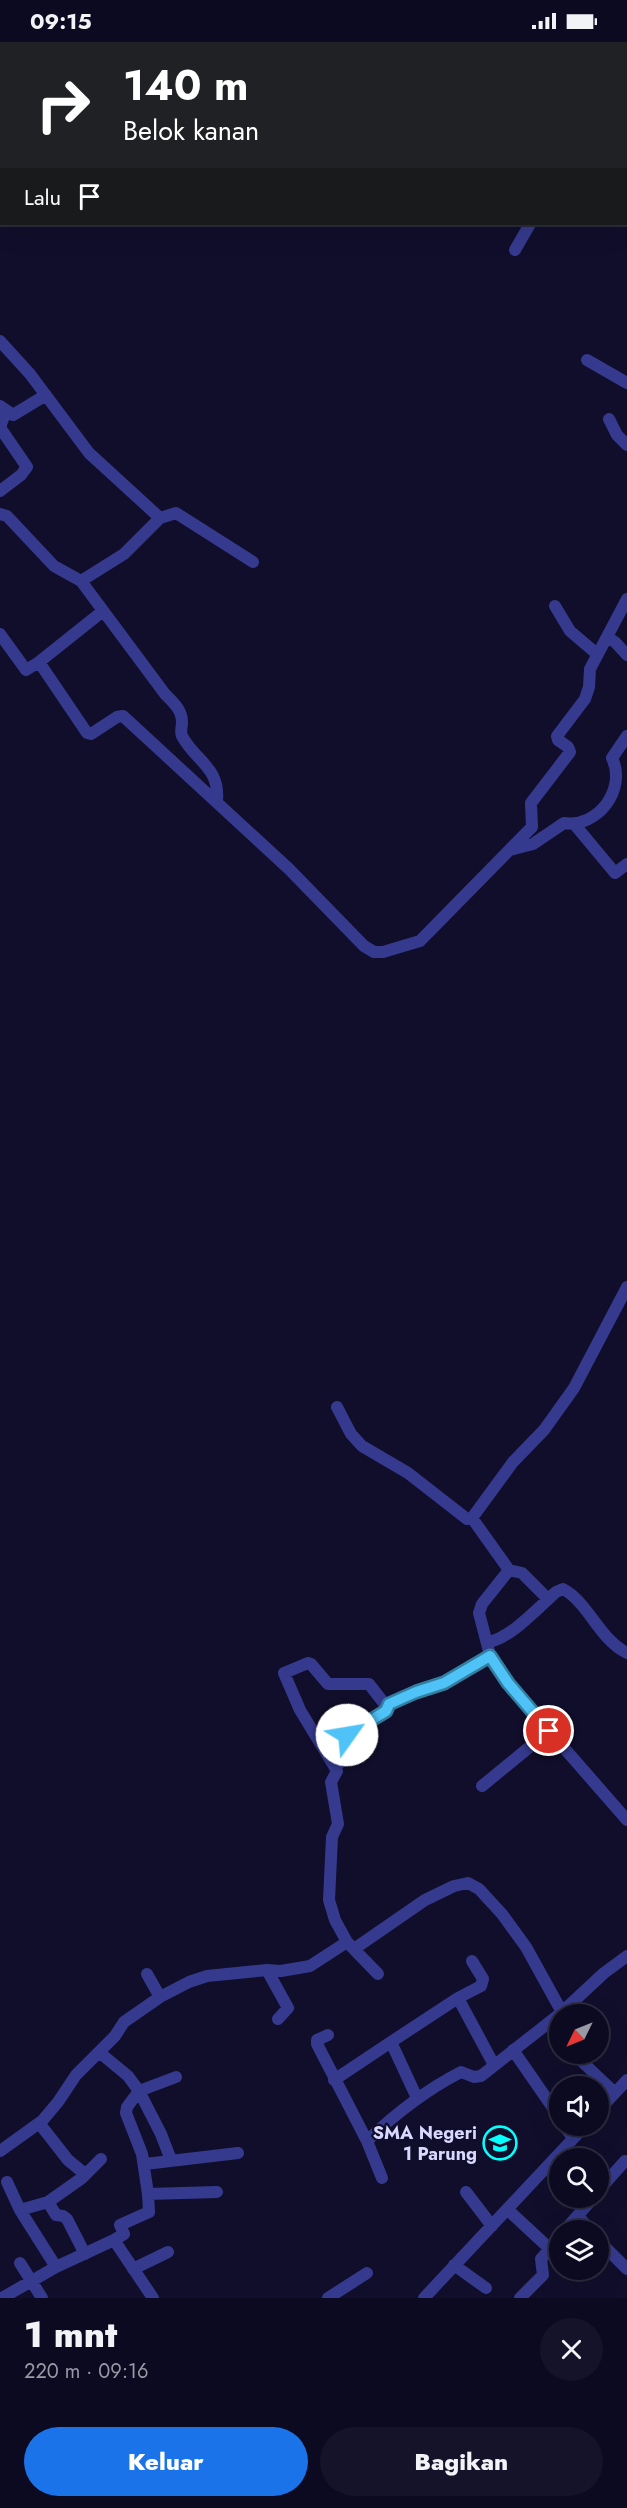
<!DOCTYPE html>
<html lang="id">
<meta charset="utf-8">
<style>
body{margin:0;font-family:Jost,sans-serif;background:#151329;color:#f1f3f6;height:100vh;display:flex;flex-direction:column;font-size:22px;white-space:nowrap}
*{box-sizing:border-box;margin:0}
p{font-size:20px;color:#9a9aa5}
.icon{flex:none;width:33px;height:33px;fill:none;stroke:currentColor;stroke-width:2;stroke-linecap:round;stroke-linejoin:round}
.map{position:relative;height:2256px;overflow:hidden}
.sheet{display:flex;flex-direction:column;background:#0c0a20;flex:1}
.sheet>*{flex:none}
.banner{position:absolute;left:0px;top:0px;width:627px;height:183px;box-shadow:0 6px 24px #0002,0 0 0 2px #2c2b3e;background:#202124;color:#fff;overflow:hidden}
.needle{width:39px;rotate:227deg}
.controls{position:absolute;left:549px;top:1962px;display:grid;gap:12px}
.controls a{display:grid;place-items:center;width:60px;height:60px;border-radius:50%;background:#0c0a20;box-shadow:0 6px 24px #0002,0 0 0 2px #2c2b3e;font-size:30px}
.pin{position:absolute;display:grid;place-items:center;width:51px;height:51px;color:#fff;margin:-26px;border:3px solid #fff;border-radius:50%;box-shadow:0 2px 6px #0007}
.me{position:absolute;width:66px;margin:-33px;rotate:58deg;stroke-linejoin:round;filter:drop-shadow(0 0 4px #0008)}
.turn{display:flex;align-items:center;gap:21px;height:126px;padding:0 24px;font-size:27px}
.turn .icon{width:78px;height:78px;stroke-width:2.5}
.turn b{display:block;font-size:42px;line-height:51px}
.then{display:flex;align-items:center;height:57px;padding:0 24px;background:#0003;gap:12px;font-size:22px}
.round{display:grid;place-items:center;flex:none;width:63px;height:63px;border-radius:32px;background:#151329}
.headline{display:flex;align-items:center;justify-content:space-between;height:102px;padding:0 24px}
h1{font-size:36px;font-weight:800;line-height:45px}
.primary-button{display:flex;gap:12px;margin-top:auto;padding:12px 24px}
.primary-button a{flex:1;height:69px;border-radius:36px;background:#1a73e8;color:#fff;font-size:24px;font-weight:800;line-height:69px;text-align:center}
.primary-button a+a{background:#151329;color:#f1f3f6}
.status{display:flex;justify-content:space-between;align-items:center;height:42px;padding:0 30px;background:#0c0a20;direction:ltr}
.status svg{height:16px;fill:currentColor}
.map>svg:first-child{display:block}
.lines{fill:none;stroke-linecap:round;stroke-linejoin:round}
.minor{stroke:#353a8e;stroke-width:12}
.route-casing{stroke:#337fa1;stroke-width:15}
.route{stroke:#4fc3f7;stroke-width:10}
.labels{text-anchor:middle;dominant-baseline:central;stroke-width:4.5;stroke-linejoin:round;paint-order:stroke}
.poi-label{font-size:18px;font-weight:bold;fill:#d8d8ff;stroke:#100e2b;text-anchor:end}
</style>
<div class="status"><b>09:15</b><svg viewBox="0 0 49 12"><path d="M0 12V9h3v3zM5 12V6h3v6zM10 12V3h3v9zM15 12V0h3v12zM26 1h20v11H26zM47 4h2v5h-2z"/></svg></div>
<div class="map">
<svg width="627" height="2256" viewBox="0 0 627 2256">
<rect width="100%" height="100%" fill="#100e2b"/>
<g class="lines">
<path class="minor" d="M 106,0 L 108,2
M 411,0 L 411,2
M 0,97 L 2,96
M 626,145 L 627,146
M 515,208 L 530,182
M 0,299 L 30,332 L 89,411 L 160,476
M 587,318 L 627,341
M 0,364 L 13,373 L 46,353
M 609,377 L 617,393 L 627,403
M 0,449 L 21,433 L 27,425 L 1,387 L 1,382 L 6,370
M 0,472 L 7,474 L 54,524 L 81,539 L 165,652 C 173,660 182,668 182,680 C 182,686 180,689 182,694 C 196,720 220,725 217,759
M 81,539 L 124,512 L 160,476 L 176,471 L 253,520
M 555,564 L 570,589 L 597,612
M 0,592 L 26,628 L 39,620 L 87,691 L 91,692 L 117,675 L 123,674 L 289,827 L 364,904 L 374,910 L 383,910 L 420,899 L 532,785 L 531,761 L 570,710 L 568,705 L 558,698 L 557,694 L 585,657 L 589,645 L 590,627 L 627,557
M 607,595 L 615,600 L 627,613
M 39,620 L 103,569
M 575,783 L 615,831 L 627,822
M 510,808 L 533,802 L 564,781 C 598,786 627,747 612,716 L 627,694
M 627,1245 L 574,1346 L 544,1388 L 513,1420 L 472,1476 L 509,1528 L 482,1562 L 479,1571 L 491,1617 L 523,1659 L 627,1778
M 337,1365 L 351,1392 L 362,1404 L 408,1431 L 467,1477 L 472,1476
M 509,1528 L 522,1531 L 548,1557
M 488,1600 C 510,1597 539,1565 556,1550 L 563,1547 C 588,1560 599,1597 627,1611
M 334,1724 L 354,1712 L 347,1693 L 385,1669 L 389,1662 L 416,1650 L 444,1641 L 490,1614
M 482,1744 L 549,1689
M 354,1907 L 425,1858 L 454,1844 L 468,1841 L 479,1847 L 502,1872 L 526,1905 L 563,1972
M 267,1928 L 288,1966 L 278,1977
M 147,1932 L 160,1955
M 378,1932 L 347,1900 L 335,1878 L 329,1858 L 332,1795 L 338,1782 L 331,1740 L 337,1729 L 300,1668 L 284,1631 L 308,1621 L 311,1622 L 328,1642 L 369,1642 L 383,1660 L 389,1662
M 458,1956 L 494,2023
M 328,1993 L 317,1998 L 317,2002 L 367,2099
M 391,2000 L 458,1956 L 481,1944 L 483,1937 L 472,1919
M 513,2008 L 560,2076
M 99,2010 L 128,2034 L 139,2049 L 127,2065 L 126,2071 L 142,2112 L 148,2152 L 217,2150
M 574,2012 L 615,2051
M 334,2038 L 391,2000 L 417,2056
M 598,2069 L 627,2038
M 39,2081 L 68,2118 L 85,2132
M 564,2084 L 573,2096
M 0,2109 L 42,2079 L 58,2060 L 76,2033 L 115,1994 L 124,1980 L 160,1955 L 189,1940 L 207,1934 L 267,1928 L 281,1929 L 310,1924 L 347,1900
M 171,2118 L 161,2092 L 139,2049 L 176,2035
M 145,2122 L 238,2111
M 382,2136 L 367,2099 C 396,2071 426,2048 461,2030 L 474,2035 L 481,2034 L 561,1971 L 604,1931 L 627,1914
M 7,2140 L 20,2168 L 56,2225
M 598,2149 L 625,2119
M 466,2150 L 492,2184
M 48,2160 L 56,2173 L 63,2174 L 67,2177 L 85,2212
M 20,2168 L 48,2160 L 82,2136 L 101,2117
M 508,2168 L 549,2206
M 578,2174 L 590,2188
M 565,2188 L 593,2156
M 114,2198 L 124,2192 L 120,2183 L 149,2170 L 148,2152
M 598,2198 L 627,2227
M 20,2221 L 42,2256
M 454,2223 L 486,2246
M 133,2227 L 168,2210
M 2,2256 L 56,2225 L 114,2198 L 153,2256
M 328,2256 L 367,2231
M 424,2256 L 585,2084
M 520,2256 L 543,2233 L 541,2217 L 560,2195"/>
</g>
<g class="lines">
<defs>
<path id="route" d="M 347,1693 L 386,1669 L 389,1662 L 416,1650 L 444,1641 L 490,1614 L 508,1641 L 549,1689"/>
</defs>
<use href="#route" class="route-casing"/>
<use href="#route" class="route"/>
</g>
<defs>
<symbol id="school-ring" viewBox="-11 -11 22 22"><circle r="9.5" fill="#100e2b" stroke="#04ffff" stroke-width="1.5"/><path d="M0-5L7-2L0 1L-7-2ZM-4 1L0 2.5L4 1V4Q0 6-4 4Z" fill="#04ffff"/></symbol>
</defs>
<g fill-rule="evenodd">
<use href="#school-ring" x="481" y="2082" width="38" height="38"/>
</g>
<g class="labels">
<g class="poi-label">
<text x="477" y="2091">SMA Negeri<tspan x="477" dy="21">1 Parung</tspan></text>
</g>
</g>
</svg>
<div class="controls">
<a><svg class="needle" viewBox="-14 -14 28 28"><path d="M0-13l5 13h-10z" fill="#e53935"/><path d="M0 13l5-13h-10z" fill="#9a9aa5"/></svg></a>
<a><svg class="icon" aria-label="sound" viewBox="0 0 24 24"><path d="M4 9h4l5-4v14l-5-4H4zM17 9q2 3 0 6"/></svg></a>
<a><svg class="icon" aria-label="search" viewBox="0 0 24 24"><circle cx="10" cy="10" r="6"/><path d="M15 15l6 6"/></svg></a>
<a><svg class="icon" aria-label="layers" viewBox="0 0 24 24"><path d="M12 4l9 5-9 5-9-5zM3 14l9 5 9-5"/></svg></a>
</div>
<div class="pin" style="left:549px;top:1689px;background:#d93025"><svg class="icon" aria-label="arrive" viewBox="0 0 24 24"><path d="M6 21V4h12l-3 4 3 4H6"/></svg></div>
<svg class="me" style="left:347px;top:1693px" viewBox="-20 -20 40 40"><circle r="19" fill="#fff"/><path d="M0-13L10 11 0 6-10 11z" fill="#4fc3f7"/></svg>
<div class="banner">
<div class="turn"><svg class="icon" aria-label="right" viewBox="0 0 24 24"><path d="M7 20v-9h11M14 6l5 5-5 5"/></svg><div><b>140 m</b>Belok kanan</div></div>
<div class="then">Lalu<svg class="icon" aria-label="arrive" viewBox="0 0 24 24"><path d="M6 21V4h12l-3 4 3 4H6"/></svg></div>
</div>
</div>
<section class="sheet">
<div class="headline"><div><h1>1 mnt</h1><p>220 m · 09:16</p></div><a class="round"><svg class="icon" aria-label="close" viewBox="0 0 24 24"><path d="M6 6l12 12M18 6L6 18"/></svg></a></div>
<div class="primary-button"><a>Keluar</a><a>Bagikan</a></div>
</section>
